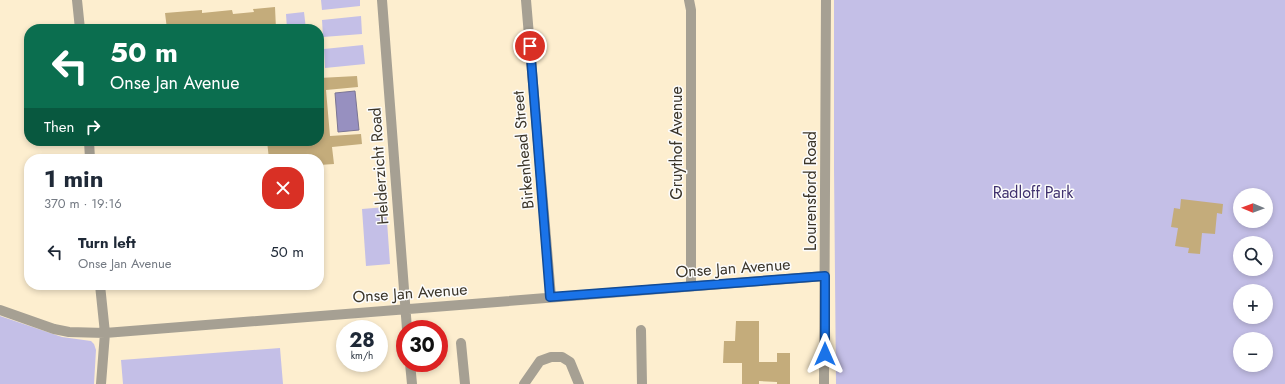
<!DOCTYPE html>
<meta charset="utf-8">
<style>
body{margin:0;font-family:Jost,sans-serif;background:#f2f2f3;color:#1f2937;height:100vh;display:flex;flex-direction:column;font-size:15px;white-space:nowrap}
*{box-sizing:border-box;margin:0}
p{font-size:13px;color:#747a83}
.icon{flex:none;width:22px;height:22px;fill:none;stroke:currentColor;stroke-width:2;stroke-linecap:round;stroke-linejoin:round}
.map{position:relative;flex:1;overflow:hidden}
.side{position:absolute;left:24px;top:154px;width:300px;height:136px;display:flex;flex-direction:column;background:#fff;border-radius:16px;box-shadow:0 2px 6px #0003}
.side>*{flex:none}
.banner{position:absolute;left:24px;top:24px;width:300px;height:122px;border-radius:16px;box-shadow:0 2px 6px #0003;background:#0b6e4f;color:#fff;overflow:hidden}
.needle{width:26px;rotate:271deg}
.tools{position:absolute;left:1233px;top:188px;display:grid;gap:8px}
.tools a{display:grid;place-items:center;width:40px;height:40px;border-radius:50%;background:#fff;box-shadow:0 2px 6px #0003;font-size:20px}
.speed{position:absolute;left:336px;top:320px;display:flex;gap:8px;font-size:20px;font-weight:700;text-align:center}
.speed>*{display:grid;place-content:center;width:52px;height:52px;border-radius:50%;background:#fff;box-shadow:0 2px 6px #0003;line-height:1}
.speed small{font-size:10px;font-weight:400}
.speed .limit{border:6px solid #d22;background:#fff;color:#111}
.pin{position:absolute;display:grid;place-items:center;width:34px;height:34px;color:#fff;margin:-17px;border:2px solid #fff;border-radius:50%;box-shadow:0 1px 4px #0007}
.me{position:absolute;width:44px;margin:-22px;rotate:0deg;stroke-linejoin:round;filter:drop-shadow(0 0 3px #0008)}
.turn{display:flex;align-items:center;gap:14px;height:84px;padding:0 20px;font-size:18px}
.turn .icon{width:52px;height:52px;stroke-width:2.5}
.turn b{display:block;font-size:28px;line-height:34px}
.then{display:flex;align-items:center;height:38px;padding:0 20px;background:#0003;gap:8px;font-size:15px}
.round{display:grid;place-items:center;flex:none;width:42px;height:42px;border-radius:16px;background:#f2f2f3}
.head{display:flex;align-items:center;justify-content:space-between;height:68px;padding:0 20px}
h1{font-size:24px;font-weight:700;line-height:30px}
ul{padding:0;list-style:none}
li{display:flex;align-items:center;gap:12px;height:60px;padding:0 20px}
li div{flex:1}
li b{display:block;font-size:15px}
li em{font-style:normal}
.map>svg:first-child{display:block}
.green{fill:#c4bfe7;fill-rule:evenodd}
.water{fill:#9790c0;stroke:#7b7593}
.building{fill:#c4ac7b}
.lines{fill:none;stroke-linecap:round;stroke-linejoin:round}
.street{stroke:#a6a093;stroke-width:10}
.route-casing{stroke:#114b97;stroke-width:10}
.route{stroke:#1a73e8;stroke-width:7}
.labels{text-anchor:middle;dominant-baseline:central;stroke-width:3;stroke-linejoin:round;paint-order:stroke}
.street-label{font-size:16px;fill:#3b3529;stroke:#fcfcfc}
.park-label{font-size:16px;fill:#3f316e;stroke:#fcfcfc}
</style>
<div class="map">
<svg width="1285" height="384" viewBox="0 0 1285 384">
<rect width="100%" height="100%" fill="#fdeecf"/>
<path class="green" d="M 321,0 L 360,0 L 360,6 L 322,10 Z
M 834,0 L 1285,0 L 1285,384 L 836,384 L 834,168 ZM 1240,195 L 1266,195 L 1266,221 L 1240,221 ZM 1240,243 L 1266,243 L 1266,269 L 1240,269 ZM 1240,291 L 1266,291 L 1266,317 L 1240,317 ZM 1240,339 L 1266,339 L 1266,365 L 1240,365 Z
M 304,12 L 306,29 L 287,29 L 286,14 Z
M 361,16 L 362,34 L 323,37 L 322,20 Z
M 363,45 L 365,64 L 325,68 L 324,49 Z
M 386,207 L 390,264 L 366,266 L 362,209 Z
M 0,316 L 62,337 L 91,341 L 94,344 L 96,350 L 94,384 L 0,384 Z
M 280,348 L 283,384 L 123,384 L 121,360 Z"/>
<path class="water" d="M 355,91 L 359,130 L 338,132 L 335,93 Z"/>
<path class="building" d="M 275,7 L 276,29 L 167,29 L 165,13 L 202,10 L 202,13 L 232,10 L 233,14 L 254,12 L 253,9 Z
M 357,76 L 358,87 L 326,90 L 330,136 L 361,134 L 362,144 L 332,147 L 334,164 L 319,165 L 319,159 L 269,159 L 267,141 L 319,141 L 319,78 Z
M 1181,199 L 1223,204 L 1222,214 L 1217,213 L 1215,234 L 1202,233 L 1200,254 L 1188,253 L 1189,248 L 1175,246 L 1178,228 L 1171,227 L 1174,208 L 1180,209 Z
M 736,321 L 759,321 L 759,362 L 777,362 L 777,353 L 790,353 L 790,384 L 777,384 L 777,382 L 759,381 L 759,384 L 742,384 L 742,363 L 723,363 L 724,341 L 735,341 Z"/>
<g class="lines">
<path class="street" d="M 77,0 L 80,29
M 382,0 L 407,329
M 526,0 L 551,297
M 689,0 L 691,10 L 691,286
M 89,141 L 90,159
M 100,285 L 105,333 L 101,384
M 0,310 L 54,329 L 69,332 L 105,333 L 825,276
M 641,330 L 642,384
M 461,343 L 465,384
M 410,363 L 412,384
M 524,384 L 540,361 L 551,357 L 562,357 L 570,362 L 579,384
M 824,384 L 826,0"/>
</g>
<g class="lines">
<defs>
<path id="route" d="M 530,46 L 550,297 L 825,276 L 825,354"/>
</defs>
<use href="#route" class="route-casing"/>
<use href="#route" class="route"/>
</g>
<g class="labels">
<g class="street-label">
<text transform="translate(676 143) rotate(-90)">Gruythof Avenue</text>
<text transform="translate(523 150) rotate(-95)">Birkenhead Street</text>
<text transform="translate(379 166) rotate(-94)">Helderzicht Road</text>
<text transform="translate(810 191) rotate(-90)">Lourensford Road</text>
<text transform="translate(733 268) rotate(-4)">Onse Jan Avenue</text>
<text transform="translate(410 293) rotate(-4)">Onse Jan Avenue</text>
</g>
<g class="park-label">
<text x="1033" y="192">Radloff Park</text>
</g>
</g>
</svg>
<div class="tools">
<a><svg class="needle" viewBox="-14 -14 28 28"><path d="M0-13l5 13h-10z" fill="#e53935"/><path d="M0 13l5-13h-10z" fill="#747a83"/></svg></a>
<a><svg class="icon" aria-label="search" viewBox="0 0 24 24"><circle cx="10" cy="10" r="6"/><path d="M15 15l6 6"/></svg></a>
<a>+</a>
<a>−</a>
</div>
<div class="speed"><div>28<small>km/h</small></div><div class="limit">30</div></div>
<div class="pin" style="left:530px;top:46px;background:#d93025"><svg class="icon" aria-label="arrive" viewBox="0 0 24 24"><path d="M6 21V4h12l-3 4 3 4H6"/></svg></div>
<svg class="me" style="left:825px;top:354px" viewBox="-20 -20 40 40"><path d="M0-17L14 15 0 8-14 15z" fill="#1a73e8" stroke="#fff" stroke-width="4"/></svg>
<div class="banner">
<div class="turn"><svg class="icon" aria-label="left" viewBox="0 0 24 24"><path d="M17 20v-9H6M10 6l-5 5 5 5"/></svg><div><b>50 m</b>Onse Jan Avenue</div></div>
<div class="then">Then<svg class="icon" aria-label="right" viewBox="0 0 24 24"><path d="M7 20v-9h11M14 6l5 5-5 5"/></svg></div>
</div>
<section class="side">
<div class="head"><div><h1>1 min</h1><p>370 m · 19:16</p></div><a class="round" style="background:#d93025;color:#fff"><svg class="icon" aria-label="close" viewBox="0 0 24 24"><path d="M6 6l12 12M18 6L6 18"/></svg></a></div>
<ul>
<li><svg class="icon" aria-label="left" viewBox="0 0 24 24"><path d="M17 20v-9H6M10 6l-5 5 5 5"/></svg><div><b>Turn left</b><p>Onse Jan Avenue</p></div><em>50 m</em></li>
</ul>
</section>
</div>
